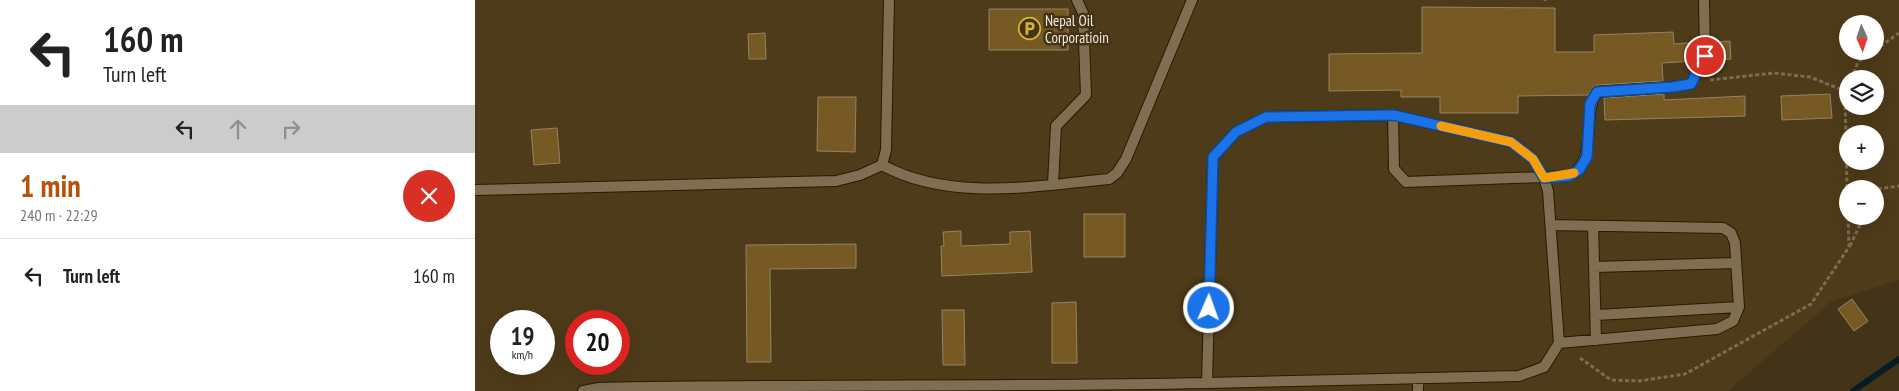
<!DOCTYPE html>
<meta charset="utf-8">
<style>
body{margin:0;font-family:"PT Sans Narrow",sans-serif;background:#f2f2f2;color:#222;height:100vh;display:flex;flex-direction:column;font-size:19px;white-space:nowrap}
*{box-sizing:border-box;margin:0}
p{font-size:16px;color:#767676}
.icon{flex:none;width:28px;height:28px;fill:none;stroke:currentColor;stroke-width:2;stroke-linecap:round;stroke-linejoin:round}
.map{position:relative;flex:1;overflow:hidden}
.sheet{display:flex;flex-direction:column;background:#fff;width:475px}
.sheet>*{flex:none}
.banner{background:#fff;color:#222;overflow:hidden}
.needle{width:32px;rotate:177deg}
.fabs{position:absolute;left:1364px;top:15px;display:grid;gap:10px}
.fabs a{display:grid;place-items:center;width:45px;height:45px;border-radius:50%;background:#fff;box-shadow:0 5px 20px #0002;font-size:25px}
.speed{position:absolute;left:15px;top:310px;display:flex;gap:10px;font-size:25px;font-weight:700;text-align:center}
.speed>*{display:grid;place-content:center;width:65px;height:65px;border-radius:50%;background:#fff;box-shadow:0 5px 20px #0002;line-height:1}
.speed small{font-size:12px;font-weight:400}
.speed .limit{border:8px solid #d22;background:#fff;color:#111}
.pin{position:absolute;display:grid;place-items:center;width:42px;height:42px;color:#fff;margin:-21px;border:2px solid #fff;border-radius:50%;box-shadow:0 1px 5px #0007}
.me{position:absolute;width:55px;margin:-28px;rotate:2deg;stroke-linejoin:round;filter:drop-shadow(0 0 4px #0008)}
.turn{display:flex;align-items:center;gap:18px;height:105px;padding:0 20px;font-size:22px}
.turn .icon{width:65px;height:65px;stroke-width:2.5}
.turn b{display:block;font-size:35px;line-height:42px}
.lanes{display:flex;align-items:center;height:48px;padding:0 20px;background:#0003;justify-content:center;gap:25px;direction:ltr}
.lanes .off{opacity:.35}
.round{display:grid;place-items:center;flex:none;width:52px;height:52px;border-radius:26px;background:#f2f2f2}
.headline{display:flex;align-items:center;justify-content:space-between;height:85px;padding:0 20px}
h1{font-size:30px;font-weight:700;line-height:38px;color:#b45309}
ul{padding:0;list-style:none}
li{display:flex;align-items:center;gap:15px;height:75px;padding:0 20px;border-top:1px solid #e0e0e0}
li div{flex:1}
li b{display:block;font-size:19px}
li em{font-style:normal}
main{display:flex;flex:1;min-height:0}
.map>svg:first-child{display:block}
.built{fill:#4e3b19;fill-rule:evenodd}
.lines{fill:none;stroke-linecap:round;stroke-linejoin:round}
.stream{stroke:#061d24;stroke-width:6}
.building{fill:#775a23;stroke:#948366}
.service-casing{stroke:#291b01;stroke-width:12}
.path{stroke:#7a6d55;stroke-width:3;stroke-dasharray:4 2.5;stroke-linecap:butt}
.service{stroke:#7f6e52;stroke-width:10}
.route-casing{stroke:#114b97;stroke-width:12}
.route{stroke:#1a73e8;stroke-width:9}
.slow{stroke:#f59e0b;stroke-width:9}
.labels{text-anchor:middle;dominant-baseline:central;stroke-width:5;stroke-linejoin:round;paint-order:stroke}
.poi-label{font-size:15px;fill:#f2e9d9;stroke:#433419;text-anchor:start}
</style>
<main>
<section class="sheet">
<div class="banner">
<div class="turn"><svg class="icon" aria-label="left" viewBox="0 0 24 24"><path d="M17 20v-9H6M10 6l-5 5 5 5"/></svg><div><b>160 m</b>Turn left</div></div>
<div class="lanes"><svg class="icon" aria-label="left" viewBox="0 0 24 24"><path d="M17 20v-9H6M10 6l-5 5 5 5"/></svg><svg class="icon off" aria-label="ahead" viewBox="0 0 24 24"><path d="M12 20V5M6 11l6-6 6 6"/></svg><svg class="icon off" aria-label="right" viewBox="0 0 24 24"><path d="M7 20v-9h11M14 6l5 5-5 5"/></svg></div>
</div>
<div class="headline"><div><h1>1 min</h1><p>240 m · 22:29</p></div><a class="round" style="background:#d93025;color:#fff"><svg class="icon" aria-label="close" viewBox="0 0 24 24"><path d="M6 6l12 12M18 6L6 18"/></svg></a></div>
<ul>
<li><svg class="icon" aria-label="left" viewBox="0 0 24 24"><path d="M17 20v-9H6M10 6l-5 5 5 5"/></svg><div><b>Turn left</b></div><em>160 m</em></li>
</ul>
</section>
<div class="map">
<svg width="1424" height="391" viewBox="0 0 1424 391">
<rect width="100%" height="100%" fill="#433419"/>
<path class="built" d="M 0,0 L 1424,0 L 1424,280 L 1356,302 L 1253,391 L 0,391 ZM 1372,24 L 1400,24 L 1400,51 L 1372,51 ZM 1372,79 L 1400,79 L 1400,106 L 1372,106 ZM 1372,134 L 1400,134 L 1400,161 L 1372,161 ZM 1372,189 L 1400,189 L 1400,216 L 1372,216 ZM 26,321 L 69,321 L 69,364 L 26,364 ZM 101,321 L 144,321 L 144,364 L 101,364 Z"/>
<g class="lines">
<path class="stream" d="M 1378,391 L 1424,359"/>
</g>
<path class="building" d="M 947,7 L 1080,8 L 1080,52 L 1119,52 L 1119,35 L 1198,32 L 1199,44 L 1223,42 L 1223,54 L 1220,61 L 1187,63 L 1188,81 L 1122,85 L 1118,87 L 1113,95 L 1043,96 L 1043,113 L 965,113 L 965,97 L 926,97 L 926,90 L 854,91 L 854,54 L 947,53 Z
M 514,9 L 593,9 L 593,50 L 514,50 Z
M 290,33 L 291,59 L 274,59 L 273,34 Z
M 1255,41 L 1256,59 L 1236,60 L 1237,42 Z
M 1189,94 L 1189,100 L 1270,96 L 1270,116 L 1130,120 L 1129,98 Z
M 1355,94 L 1357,118 L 1307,120 L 1306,96 Z
M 343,97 L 381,97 L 380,152 L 342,151 Z
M 82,128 L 85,163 L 59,165 L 56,130 Z
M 609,214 L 650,214 L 650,257 L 609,257 Z
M 486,231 L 486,246 L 535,244 L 535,232 L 555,231 L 557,272 L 467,276 L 466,246 L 469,246 L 468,232 Z
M 381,244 L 381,268 L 295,269 L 296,362 L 272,362 L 271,245 Z
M 1377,299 L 1393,321 L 1379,331 L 1363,309 Z
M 601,302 L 602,363 L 577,363 L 577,303 Z
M 467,310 L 489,310 L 490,365 L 468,365 Z"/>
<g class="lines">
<defs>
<path id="service" d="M 918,115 L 1036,142 L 1058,159 L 1069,178 L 1073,191 L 1084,343 L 1069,367 L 1044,376 L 732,383 L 738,157 L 761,132 L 791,117 Z
M 918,115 L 919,169 L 931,182 L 1094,176 C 1125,159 1105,119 1122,92 L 1197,87 L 1216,84 L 1230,56 L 1229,0
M 407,165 C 475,202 560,186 634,179 L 642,173 L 651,159 L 717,0
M 578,184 L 581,126 L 611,95 L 608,13 L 602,0
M 0,190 L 361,181 L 385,175 L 407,165 L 411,150 L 414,0
M 1076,225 L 1248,228 L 1256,233 L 1260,243 L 1264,307 L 1258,321 L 1242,329 L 1084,343
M 1118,226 L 1121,340
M 1119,267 L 1261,263
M 1121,315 L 1264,307
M 943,378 L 943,391
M 108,391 L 124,388 C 327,384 530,387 732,383"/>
</defs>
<use href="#service" class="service-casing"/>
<path class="path" d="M 1070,1 L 1070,0
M 1400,50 L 1424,33
M 1376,79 L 1383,62 L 1398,51
M 1235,80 L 1299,73 L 1335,77 L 1370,91
M 1372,87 L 1370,91 L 1372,190
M 1400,195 L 1403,189 L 1424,186
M 1375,246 L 1389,216
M 1105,358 L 1136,380 L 1164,381 L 1210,374 L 1336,304 L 1374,247 L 1373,216"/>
<use href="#service" class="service"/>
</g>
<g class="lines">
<defs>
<path id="route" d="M 734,308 L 738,157 L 761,132 L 791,117 L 918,115 L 1036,142 L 1058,159 L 1069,178 L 1094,176 L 1104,170 L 1112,157 L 1115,104 L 1122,92 L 1198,87 L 1216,84 L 1230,56"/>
</defs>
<use href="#route" class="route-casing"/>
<use href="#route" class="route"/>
<path class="slow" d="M 966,126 L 1036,142 L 1058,159 L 1069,178 L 1099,173"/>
</g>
<defs>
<symbol id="parking-ring" viewBox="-11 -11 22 22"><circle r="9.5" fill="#433419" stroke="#d9b334" stroke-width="1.5"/><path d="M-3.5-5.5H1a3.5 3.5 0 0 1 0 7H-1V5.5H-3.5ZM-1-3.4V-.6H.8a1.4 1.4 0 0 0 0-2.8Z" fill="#d9b334"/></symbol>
</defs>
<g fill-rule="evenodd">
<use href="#parking-ring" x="542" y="16" width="25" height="25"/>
</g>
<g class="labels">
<g class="poi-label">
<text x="570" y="20">Nepal Oil<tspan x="570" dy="17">Corporatioin</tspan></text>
</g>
</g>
</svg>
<div class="fabs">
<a><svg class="needle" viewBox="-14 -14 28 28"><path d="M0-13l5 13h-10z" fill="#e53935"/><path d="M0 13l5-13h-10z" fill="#767676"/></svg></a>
<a><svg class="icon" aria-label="layers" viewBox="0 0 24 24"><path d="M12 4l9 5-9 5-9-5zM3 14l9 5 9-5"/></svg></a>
<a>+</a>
<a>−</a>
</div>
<div class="speed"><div>19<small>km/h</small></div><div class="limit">20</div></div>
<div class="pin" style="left:1230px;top:56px;background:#d93025"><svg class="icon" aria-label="arrive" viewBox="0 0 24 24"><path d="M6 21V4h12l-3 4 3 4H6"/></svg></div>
<svg class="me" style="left:734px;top:308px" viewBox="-20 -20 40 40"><circle r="17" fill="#1a73e8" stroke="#fff" stroke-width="3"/><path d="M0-11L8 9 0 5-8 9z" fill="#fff"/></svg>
</div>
</main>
